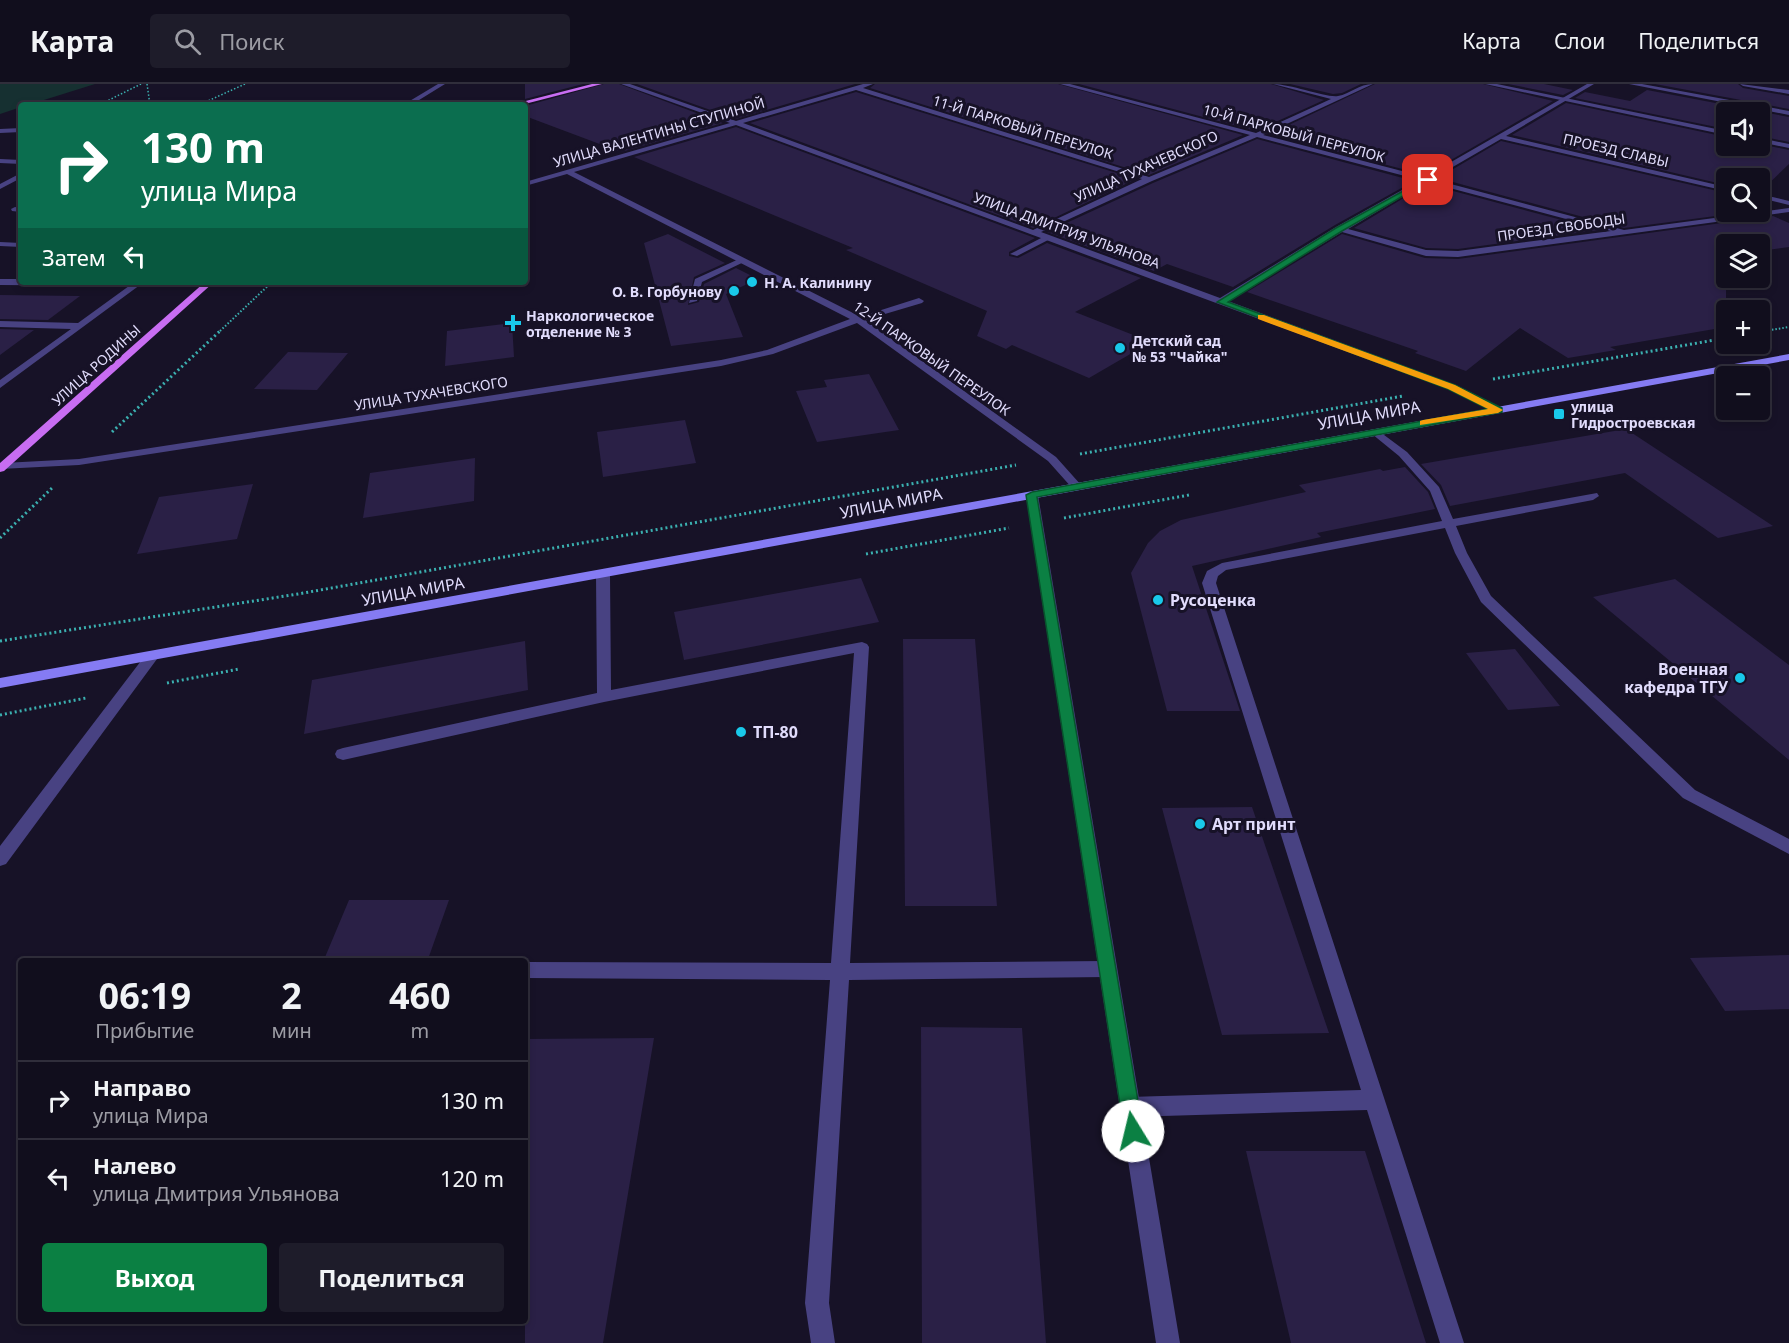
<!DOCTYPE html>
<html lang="ru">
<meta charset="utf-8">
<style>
body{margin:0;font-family:"Noto Sans",sans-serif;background:#1e1c2a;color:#f1f3f6;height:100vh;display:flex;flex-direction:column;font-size:22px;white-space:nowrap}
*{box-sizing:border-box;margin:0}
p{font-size:20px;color:#9c9ca4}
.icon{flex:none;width:33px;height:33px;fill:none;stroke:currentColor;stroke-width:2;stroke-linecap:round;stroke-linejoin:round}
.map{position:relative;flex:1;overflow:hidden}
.sheet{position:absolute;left:18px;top:874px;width:510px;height:366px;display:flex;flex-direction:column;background:#110e1d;border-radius:6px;box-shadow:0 3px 9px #0003,0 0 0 2px #302e3b}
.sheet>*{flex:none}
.top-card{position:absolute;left:18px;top:18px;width:510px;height:183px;border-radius:6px;box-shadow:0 3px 9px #0003,0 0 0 2px #302e3b;background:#0b6e4f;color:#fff;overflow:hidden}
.controls{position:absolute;left:1716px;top:18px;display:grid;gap:12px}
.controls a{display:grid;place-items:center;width:54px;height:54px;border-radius:6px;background:#110e1d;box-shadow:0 3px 9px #0003,0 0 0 2px #302e3b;font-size:30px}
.pin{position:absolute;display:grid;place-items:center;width:51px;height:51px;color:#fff;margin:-26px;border-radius:12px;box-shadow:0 3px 9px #0006}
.me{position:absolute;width:66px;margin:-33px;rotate:351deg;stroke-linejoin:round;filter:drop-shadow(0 0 4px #0008)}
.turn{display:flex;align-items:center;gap:21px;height:126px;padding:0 24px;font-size:27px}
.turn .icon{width:78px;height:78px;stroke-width:2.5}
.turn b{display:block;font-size:42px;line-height:51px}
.then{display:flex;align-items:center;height:57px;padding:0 24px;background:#0003;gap:12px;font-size:22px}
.eta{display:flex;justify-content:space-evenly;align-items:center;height:102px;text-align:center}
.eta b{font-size:36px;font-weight:700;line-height:42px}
.action{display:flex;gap:12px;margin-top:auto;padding:12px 24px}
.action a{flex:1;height:69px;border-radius:6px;background:#0b8043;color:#fff;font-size:24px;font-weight:700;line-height:69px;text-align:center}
.action a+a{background:#1e1c2a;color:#f1f3f6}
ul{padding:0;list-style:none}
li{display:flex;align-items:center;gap:18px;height:78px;padding:0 24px;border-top:2px solid #302e3b}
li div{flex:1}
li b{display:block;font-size:22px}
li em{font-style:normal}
header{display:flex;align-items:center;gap:36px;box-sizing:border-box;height:84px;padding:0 30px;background:#110e1d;border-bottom:2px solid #302e3b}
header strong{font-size:28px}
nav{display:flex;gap:33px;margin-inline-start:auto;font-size:21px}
.search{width:420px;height:54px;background:#1e1c2a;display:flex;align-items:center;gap:15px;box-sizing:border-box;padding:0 21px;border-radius:6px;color:#9c9ca4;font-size:22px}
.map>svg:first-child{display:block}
.green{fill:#163031}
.building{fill:#2a2046}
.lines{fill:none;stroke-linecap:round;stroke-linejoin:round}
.path-far2{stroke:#3bb0b0;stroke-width:1.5;stroke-dasharray:1.5 2;stroke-linecap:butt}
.path-far1{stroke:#3bb0b0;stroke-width:2;stroke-dasharray:1.5 2;stroke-linecap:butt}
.path{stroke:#3bb0b0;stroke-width:3;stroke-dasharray:2 3;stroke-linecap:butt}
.service{fill:#484282;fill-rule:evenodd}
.minor{fill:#484282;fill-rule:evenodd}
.tertiary{fill:#484282;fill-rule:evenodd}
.secondary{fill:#857bf3;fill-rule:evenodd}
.primary{fill:#c86df2;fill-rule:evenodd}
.route{fill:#0b8043;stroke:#07532c;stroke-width:1.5}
.slow{fill:#f59e0b}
.poi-dot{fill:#19c9ea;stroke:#171227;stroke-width:2}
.labels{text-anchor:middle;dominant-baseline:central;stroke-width:6;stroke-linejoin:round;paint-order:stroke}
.far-street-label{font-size:14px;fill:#e1dcfc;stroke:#171227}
.far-poi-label{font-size:14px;font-weight:bold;fill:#e1dcfc;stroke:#171227;text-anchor:start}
.street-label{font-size:16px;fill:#e1dcfc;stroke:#171227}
.poi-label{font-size:16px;font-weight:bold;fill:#e1dcfc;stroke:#171227;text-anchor:start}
</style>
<header>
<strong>Карта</strong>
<div class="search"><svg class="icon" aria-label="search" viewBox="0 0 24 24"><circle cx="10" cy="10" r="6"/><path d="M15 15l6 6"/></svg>Поиск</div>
<nav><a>Карта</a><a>Слои</a><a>Поделиться</a></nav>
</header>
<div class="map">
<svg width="1789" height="1259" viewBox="0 0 1789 1259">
<rect width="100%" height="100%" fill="#171227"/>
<path class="green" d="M 0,0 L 95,0 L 28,21 L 21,21 L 21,23 L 0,30 Z"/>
<path class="building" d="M 525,0 L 583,0 L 525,15 Z
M 604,0 L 619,0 L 723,39 L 621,68 L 525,32 L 525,22 Z
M 637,0 L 855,0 L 736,35 Z
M 875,0 L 1058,0 L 1243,51 L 1149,91 L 870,4 Z
M 1079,0 L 1271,0 L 1324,16 L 1256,47 Z
M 1290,0 L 1361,0 L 1342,9 L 1333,10 Z
M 1375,0 L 1483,0 L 1553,17 L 1425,91 L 1270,50 Z
M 1508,0 L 1544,0 L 1573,6 L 1563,11 Z
M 1655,0 L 1738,0 L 1743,4 L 1789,12 L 1789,25 Z
M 1647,6 L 1789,33 L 1789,58 L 1760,52 L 1760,28 L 1726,28 L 1726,45 L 1575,14 L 1585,8 L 1630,17 Z
M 856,8 L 1136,95 L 1033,144 L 750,39 Z
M 1566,19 L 1726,53 L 1726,62 L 1760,60 L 1789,66 L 1789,80 L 1760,108 L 1760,94 L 1726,94 L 1726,101 L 1512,51 Z
M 736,43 L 1035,154 L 1009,168 L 1009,172 L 1018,174 L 1047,159 L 1141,194 L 1075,228 L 1151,258 L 1089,294 L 1012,261 L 1006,265 L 977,252 L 987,227 L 846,166 L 853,164 L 634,73 Z
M 1257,55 L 1414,97 L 1335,141 L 1233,203 L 1167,180 L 1154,187 L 1047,148 L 1153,99 Z
M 1501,57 L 1726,109 L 1726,128 L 1746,128 L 1624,144 L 1438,94 Z
M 1427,100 L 1599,146 L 1458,165 L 1426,164 L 1354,144 Z
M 1773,132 L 1789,139 L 1789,163 L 1760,167 L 1760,160 L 1726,160 L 1726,243 L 1610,263 L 1616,266 L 1568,274 L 1520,244 L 1466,287 L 1415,269 L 1418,267 L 1247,208 L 1342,150 L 1425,174 L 1458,175 Z
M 668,150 L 725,179 L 694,193 L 688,221 L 699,218 L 704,200 L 736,184 L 758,195 L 726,210 L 743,253 L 671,262 L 644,159 Z
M 0,211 L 80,212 L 48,236 L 0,235 Z
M 512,239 L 514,273 L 445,282 L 447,247 Z
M 0,245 L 34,246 L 0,271 Z
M 288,268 L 348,269 L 317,306 L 254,305 Z
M 869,290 L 899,346 L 817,358 L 796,307 L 827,303 L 824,296 Z
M 685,336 L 696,379 L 603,393 L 597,348 Z
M 1626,345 L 1773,442 L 1718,454 L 1625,389 L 1450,422 L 1441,401 L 1421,380 Z
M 475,374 L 474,417 L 363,434 L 370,389 Z
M 1405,383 L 1428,408 L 1435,425 L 1317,449 L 1321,453 L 1192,482 L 1240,627 L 1167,627 L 1131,489 L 1148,459 L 1160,447 L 1181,436 L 1306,408 L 1299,401 L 1380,385 L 1383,387 Z
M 253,400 L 237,455 L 137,470 L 159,413 Z
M 861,494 L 879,538 L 684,576 L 674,528 Z
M 1675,495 L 1789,581 L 1789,676 L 1593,513 Z
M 903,555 L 975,555 L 997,822 L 905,822 Z
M 525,557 L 528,606 L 304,650 L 312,596 Z
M 1515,565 L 1560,622 L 1508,626 L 1466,569 Z
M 1252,723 L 1329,949 L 1222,951 L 1162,724 Z
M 349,816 L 449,816 L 427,878 L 323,878 Z
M 1789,871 L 1789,925 L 1725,927 L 1690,874 Z
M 921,943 L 1022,944 L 1046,1259 L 922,1259 Z
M 654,954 L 603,1259 L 525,1259 L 525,955 Z
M 1246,1067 L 1365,1067 L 1426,1259 L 1291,1259 Z"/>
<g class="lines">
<path class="path-far2" d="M 147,0 L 150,21
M 99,21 L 141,0
M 199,21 L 245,0"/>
<path class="path-far1" d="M 220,247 L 272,198
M 1765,247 L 1789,243"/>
<path class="path" d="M 1760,248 L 1773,246
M 1493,295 L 1726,254
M 112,348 L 221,246
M 1080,370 L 1403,312
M 1064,434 L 1189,411
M 0,454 L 52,404
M 866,470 L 1009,444
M 0,557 L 298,510 L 1016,381
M 167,599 L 239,585
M 0,631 L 86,614"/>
<path class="service" d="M 438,0 L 445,0 L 411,21 L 403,21 Z
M 1629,0 L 1642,0 L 1789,27 L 1789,31 Z
M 1740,0 L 1789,6 L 1789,10 L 1743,2 Z
M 0,75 L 21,76 L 21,80 L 0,79 Z
M 21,89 L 21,94 L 0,105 L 0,100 Z
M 15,123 L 21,124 L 21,128 L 12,127 L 11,125 Z
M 1045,152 L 1052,154 L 1017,172 L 1010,170 Z
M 0,158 L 21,159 L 21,163 L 0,162 Z
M 739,175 L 746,177 L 702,198 L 697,217 L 689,219 L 695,195 Z
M 0,195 L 21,195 L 21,198 L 144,198 L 0,304 L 0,296 L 71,245 L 0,243 L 0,237 L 78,239 L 129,202 L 0,201 Z
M 919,214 L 924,217 L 922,219 L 858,238 L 853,235 Z
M 1376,345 L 1407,368 L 1439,403 L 1453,435 L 1597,409 L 1599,412 L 1593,416 L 1456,442 L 1467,469 L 1491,512 L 1695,706 L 1789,755 L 1789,770 L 1683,714 L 1481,518 L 1455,469 L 1445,444 L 1226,486 L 1218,492 L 1216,499 L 1464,1259 L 1440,1259 L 1367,1026 L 1129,1033 L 1122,1030 L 1119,1023 L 1122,1016 L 1129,1013 L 1361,1006 L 1202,499 L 1207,487 L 1222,479 L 1442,437 L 1430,407 L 1399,372 L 1372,350 L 1371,348 Z
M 603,487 L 610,491 L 611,606 L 862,558 L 867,560 L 869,563 L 850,879 L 1107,877 L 1114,879 L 1116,885 L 1114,891 L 1107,893 L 849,896 L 829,1219 L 835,1259 L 811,1259 L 805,1219 L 830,896 L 525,894 L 525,878 L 831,879 L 854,569 L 604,618 L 343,676 L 337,674 L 335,670 L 337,666 L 343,664 L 597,609 L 596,491 Z
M 152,567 L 157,569 L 159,572 L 157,575 L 6,780 L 0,782 L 0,762 L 147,569 Z"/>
<path class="minor" d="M 621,0 L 630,0 L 736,37 L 863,0 L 873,0 L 863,4 L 1149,93 L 1250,51 L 1060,0 L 1070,0 L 1256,49 L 1331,15 L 1273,0 C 1291,0 1326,14 1338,12 C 1350,10 1359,0 1373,0 L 1263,51 L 1425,93 L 1587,0 L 1594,0 L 1506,52 L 1726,103 L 1726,107 L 1501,55 L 1432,95 L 1624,146 L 1789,124 L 1789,128 L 1458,173 L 1426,172 L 1342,148 L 1228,217 L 1456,301 L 1502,324 L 1502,328 L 1498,329 L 1448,305 L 736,41 L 574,88 L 861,233 L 1056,373 L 1081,401 L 1081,405 L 1073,405 L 1048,377 L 857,239 L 773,270 L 721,282 L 79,381 L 0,385 L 0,379 L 3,379 L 79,375 L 721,276 L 767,266 L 850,235 L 567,90 L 525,102 L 525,98 L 730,39 ZM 856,6 L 1142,95 L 1033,146 L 743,39 ZM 1257,53 L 1420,96 L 1336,143 L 1220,214 L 1041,148 L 1152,97 ZM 1427,98 L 1611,147 L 1458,167 L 1426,166 L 1348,145 Z
M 21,44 L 21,48 L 0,49 L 0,45 Z
M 1760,110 L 1789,117 L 1789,121 L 1760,114 Z
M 1032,407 L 1038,411 L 1180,1259 L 1156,1259 L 1026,411 Z"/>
<path class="tertiary" d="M 1485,0 L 1497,0 L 1726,47 L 1726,51 Z
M 1760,54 L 1789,60 L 1789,64 L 1760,58 Z"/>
<path class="secondary" d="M 1789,270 L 1789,276 L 0,604 L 0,594 Z"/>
<path class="primary" d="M 592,0 L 602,0 L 521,21 L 510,21 Z
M 205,198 L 214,198 L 4,387 L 0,388 L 0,379 Z"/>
</g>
<path class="route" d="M 1425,95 L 1431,96 L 1342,147 L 1228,218 L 1455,301 L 1502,324 L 1502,328 L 1037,413 L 1143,1047 L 1140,1053 L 1133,1056 L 1127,1053 L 1124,1047 L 1026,411 L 1032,408 L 1488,325 L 1448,305 L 1217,218 L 1336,144 Z"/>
<path class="slow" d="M 1258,231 L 1264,231 L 1455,301 L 1503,326 L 1498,329 L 1420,341 L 1420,337 L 1423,336 L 1488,325 L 1448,305 L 1258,235 Z"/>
<g class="poi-dot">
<circle cx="752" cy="198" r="6"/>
<circle cx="734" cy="207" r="6"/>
<path d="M510 230h6v6h6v6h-6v6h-6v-6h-6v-6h6z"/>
<circle cx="1120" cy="264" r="6"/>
<rect x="1553" y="324" width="12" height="12" rx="3"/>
<circle cx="1158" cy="516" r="6"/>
<circle cx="1740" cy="594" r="6"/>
<circle cx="741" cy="648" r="6"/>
<circle cx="1200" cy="740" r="6"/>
</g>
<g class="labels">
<g class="far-street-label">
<text transform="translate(1023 43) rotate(17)">11-Й ПАРКОВЫЙ ПЕРЕУЛОК</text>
<text transform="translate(659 48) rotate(-16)">УЛИЦА ВАЛЕНТИНЫ СТУПИНОЙ</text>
<text transform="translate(1294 49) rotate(15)">10-Й ПАРКОВЫЙ ПЕРЕУЛОК</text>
<text transform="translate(1616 66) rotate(13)">ПРОЕЗД СЛАВЫ</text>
<text transform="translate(1146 82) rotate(-24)">УЛИЦА ТУХАЧЕВСКОГО</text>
<text transform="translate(1561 143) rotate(-8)">ПРОЕЗД СВОБОДЫ</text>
<text transform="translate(1067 146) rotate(20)">УЛИЦА ДМИТРИЯ УЛЬЯНОВА</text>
<text transform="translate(932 274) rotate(35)">12-Й ПАРКОВЫЙ ПЕРЕУЛОК</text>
<text transform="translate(96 281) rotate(-42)">УЛИЦА РОДИНЫ</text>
<text transform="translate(431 309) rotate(-9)">УЛИЦА ТУХАЧЕВСКОГО</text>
</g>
<g class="far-poi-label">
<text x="764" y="198">Н. А. Калинину</text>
<text x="722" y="207" text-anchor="end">О. В. Горбунову</text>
<text x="526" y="231">Наркологическое<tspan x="526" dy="16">отделение № 3</tspan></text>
<text x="1132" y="256">Детский сад<tspan x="1132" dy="16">№ 53 "Чайка"</tspan></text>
<text x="1571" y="322">улица<tspan x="1571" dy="16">Гидростроевская</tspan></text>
</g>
<g class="street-label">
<text transform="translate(1369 331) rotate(-10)">УЛИЦА МИРА</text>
<text transform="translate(891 419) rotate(-11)">УЛИЦА МИРА</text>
<text transform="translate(413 507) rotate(-10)">УЛИЦА МИРА</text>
</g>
<g class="poi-label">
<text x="1170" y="516">Русоценка</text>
<text x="1728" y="585" text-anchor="end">Военная<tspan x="1728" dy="18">кафедра ТГУ</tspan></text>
<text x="753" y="648">ТП-80</text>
<text x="1212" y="740">Арт принт</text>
</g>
</g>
</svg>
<div class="controls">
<a><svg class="icon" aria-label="sound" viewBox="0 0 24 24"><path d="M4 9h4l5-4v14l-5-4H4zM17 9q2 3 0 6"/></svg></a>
<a><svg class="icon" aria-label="search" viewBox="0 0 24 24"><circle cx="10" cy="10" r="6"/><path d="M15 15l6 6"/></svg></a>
<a><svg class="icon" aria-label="layers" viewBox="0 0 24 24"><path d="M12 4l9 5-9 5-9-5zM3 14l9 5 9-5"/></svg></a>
<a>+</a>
<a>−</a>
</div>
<div class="pin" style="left:1428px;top:96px;background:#d93025"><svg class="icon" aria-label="arrive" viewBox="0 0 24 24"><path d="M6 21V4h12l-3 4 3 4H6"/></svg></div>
<svg class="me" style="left:1133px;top:1047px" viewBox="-20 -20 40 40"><circle r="19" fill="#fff"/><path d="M0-13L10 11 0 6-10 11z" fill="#0b8043"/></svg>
<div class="top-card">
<div class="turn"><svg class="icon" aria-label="right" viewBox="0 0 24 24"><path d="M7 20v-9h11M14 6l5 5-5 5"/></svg><div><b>130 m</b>улица Мира</div></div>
<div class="then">Затем<svg class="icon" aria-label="left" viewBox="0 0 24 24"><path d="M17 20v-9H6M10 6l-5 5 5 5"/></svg></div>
</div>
<section class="sheet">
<div class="eta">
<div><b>06:19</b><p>Прибытие</p></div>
<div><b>2</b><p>мин</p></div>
<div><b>460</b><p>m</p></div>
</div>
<ul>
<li><svg class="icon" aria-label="right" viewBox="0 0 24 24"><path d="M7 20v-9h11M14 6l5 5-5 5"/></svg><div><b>Направо</b><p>улица Мира</p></div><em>130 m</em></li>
<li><svg class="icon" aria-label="left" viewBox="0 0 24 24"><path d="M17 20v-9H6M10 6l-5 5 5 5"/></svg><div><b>Налево</b><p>улица Дмитрия Ульянова</p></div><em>120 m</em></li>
</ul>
<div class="action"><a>Выход</a><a>Поделиться</a></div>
</section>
</div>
